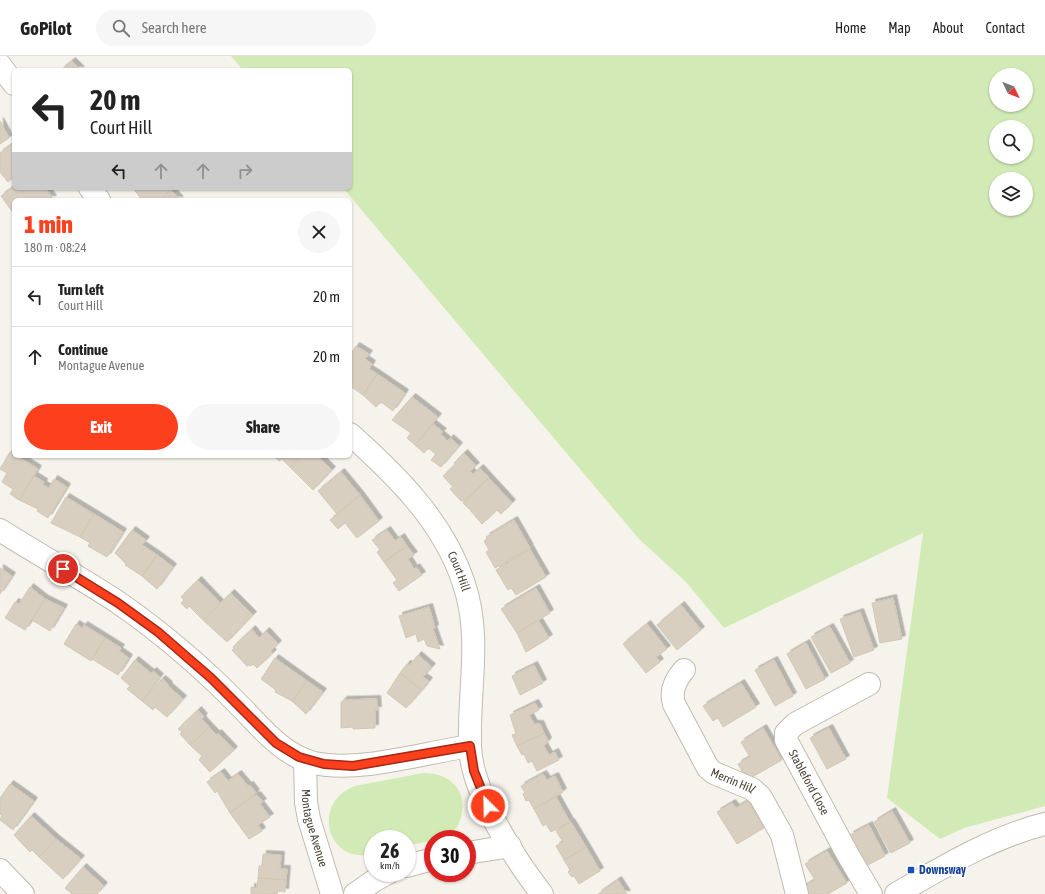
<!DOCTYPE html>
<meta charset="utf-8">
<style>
body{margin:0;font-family:"Asap Condensed",sans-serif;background:#f6f6f6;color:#222;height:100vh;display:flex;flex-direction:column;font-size:15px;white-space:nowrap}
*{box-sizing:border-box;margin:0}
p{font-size:13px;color:#767676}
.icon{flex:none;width:22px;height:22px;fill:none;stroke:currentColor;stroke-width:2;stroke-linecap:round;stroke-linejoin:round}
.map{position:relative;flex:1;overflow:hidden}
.details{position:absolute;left:12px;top:142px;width:340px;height:260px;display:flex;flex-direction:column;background:#fff;border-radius:6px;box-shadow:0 1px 3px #0004}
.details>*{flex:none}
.top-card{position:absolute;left:12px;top:12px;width:340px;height:122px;border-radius:6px;box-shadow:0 1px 3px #0004;background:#fff;color:#222;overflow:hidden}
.needle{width:26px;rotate:133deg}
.tools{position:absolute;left:989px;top:12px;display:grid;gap:8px}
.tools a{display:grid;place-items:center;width:44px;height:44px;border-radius:50%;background:#fff;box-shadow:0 1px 3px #0004;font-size:20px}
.speed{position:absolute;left:364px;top:774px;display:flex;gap:8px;font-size:20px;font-weight:700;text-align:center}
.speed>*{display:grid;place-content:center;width:52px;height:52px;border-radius:50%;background:#fff;box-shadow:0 1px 3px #0004;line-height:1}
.speed small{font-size:10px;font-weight:400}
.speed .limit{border:6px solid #d22;background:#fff;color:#111}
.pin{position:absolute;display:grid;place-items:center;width:34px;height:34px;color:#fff;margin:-17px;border:2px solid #fff;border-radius:50%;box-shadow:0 1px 4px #0007}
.me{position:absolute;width:44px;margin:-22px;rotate:337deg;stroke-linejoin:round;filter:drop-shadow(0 0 3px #0008)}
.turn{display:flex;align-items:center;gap:14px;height:84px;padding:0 12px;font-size:18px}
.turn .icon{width:52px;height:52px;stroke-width:2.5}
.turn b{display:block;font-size:28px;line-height:34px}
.lanes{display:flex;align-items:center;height:38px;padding:0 12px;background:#0003;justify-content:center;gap:20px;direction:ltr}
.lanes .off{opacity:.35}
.round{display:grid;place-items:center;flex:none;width:42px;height:42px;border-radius:21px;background:#f6f6f6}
.overview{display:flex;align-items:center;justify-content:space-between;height:68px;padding:0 12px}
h1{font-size:24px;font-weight:800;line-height:30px;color:#fc3f1d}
.primary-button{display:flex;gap:8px;margin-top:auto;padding:8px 12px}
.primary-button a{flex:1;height:46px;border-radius:24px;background:#fc3f1d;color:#fff;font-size:16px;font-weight:800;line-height:46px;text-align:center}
.primary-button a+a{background:#f6f6f6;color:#222}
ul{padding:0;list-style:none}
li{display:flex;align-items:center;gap:12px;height:60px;padding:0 12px;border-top:1px solid #e0e0e0}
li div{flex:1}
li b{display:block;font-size:15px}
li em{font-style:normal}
header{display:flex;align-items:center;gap:24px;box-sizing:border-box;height:56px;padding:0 20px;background:#fff;border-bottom:1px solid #e0e0e0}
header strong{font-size:19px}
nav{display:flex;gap:22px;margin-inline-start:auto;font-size:14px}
.search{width:280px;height:36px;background:#f6f6f6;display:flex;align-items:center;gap:10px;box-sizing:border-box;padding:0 14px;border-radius:22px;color:#767676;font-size:15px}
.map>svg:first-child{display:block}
.green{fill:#d2eab5;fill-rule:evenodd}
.building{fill:#d8cfc1;stroke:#d3c7b4;filter:url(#shadow)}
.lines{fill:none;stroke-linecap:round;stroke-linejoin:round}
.minor-casing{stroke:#c2bbae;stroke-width:24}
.minor{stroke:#fff;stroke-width:22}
.route-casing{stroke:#a42913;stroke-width:10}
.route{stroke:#fc3f1d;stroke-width:7}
.transit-dot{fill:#1a4fb4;stroke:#fff;stroke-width:1.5}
.labels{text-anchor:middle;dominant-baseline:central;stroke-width:4;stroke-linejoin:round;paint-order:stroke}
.street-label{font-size:12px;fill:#4b4439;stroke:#fff}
.transit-label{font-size:12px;font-weight:bold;fill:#164399;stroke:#fff;text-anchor:start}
</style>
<header>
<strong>GoPilot</strong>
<div class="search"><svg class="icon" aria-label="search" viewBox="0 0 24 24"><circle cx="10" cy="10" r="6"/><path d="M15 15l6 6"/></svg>Search here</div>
<nav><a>Home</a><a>Map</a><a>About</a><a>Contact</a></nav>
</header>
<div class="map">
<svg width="1045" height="838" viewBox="0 0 1045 838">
<defs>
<filter id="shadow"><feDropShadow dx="3.5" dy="-3.5" stdDeviation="0" flood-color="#0004"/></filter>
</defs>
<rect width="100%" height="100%" fill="#f6f3ec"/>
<path class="green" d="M 231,0 L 1045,0 L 1045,750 L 964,772 L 940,783 L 887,742 L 923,477 L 724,572 L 686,526 L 639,483 L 343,132 L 350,132 L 350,14 L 243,14 ZM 996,19 L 1026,19 L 1026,49 L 996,49 ZM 996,71 L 1026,71 L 1026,101 L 996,101 ZM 996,123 L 1026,123 L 1026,153 L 996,153 Z
M 423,717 C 446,716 466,731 462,756 C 461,763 459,770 453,775 C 441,785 422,786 407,790 L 407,783 L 373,783 L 373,798 C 326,809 311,746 355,730 Z"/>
<path class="building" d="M 72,5 L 81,14 L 61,14 Z
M 0,65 L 9,82 L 0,88 Z
M 14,87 L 14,121 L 8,126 L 0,116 L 0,97 Z
M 14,131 L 48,132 L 47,134 L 53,143 L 14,144 L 14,158 L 1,140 Z
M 133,132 L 169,132 L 171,134 L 161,144 L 142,144 Z
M 171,134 L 180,144 L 161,144 Z
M 356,290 L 369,298 L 365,303 L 372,308 L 369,313 L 377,318 L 363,339 L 350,330 L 350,299 Z
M 377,318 L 405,337 L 393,355 L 381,346 L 376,351 L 363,339 Z
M 412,341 L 438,361 L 415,389 L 407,382 L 411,377 L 392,364 Z
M 433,368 L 443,376 L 440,378 L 448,385 L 450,382 L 459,390 L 441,411 L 431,404 L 436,398 L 428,392 L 424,397 L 415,389 Z
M 10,396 L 38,413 L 19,444 L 10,438 L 13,433 L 2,426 L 7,417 L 0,413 Z
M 464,397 L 476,410 L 470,415 L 473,418 L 480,412 L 489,422 L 464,445 L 461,445 L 450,433 L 453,431 L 443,420 L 455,409 L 454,407 Z
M 274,400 L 301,400 L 290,411 L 282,403 L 279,405 Z
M 301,400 L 318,400 L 332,414 L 313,434 L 290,411 Z
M 341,416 L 360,439 L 337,458 L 318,435 Z
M 34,420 L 44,426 L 43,429 L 49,432 L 54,423 L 67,431 L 48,462 L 37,455 L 38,453 L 19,444 Z
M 489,422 L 512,447 L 501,458 L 497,454 L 482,468 L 470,454 L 471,453 L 470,452 L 469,453 L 463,447 Z
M 360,439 L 379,465 L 357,482 L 345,467 L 338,473 L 330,464 Z
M 66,441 L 94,458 L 80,481 L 51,467 Z
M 94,458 L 123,476 L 107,501 L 88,490 L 90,487 L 80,481 Z
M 514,464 L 530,492 L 495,512 L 486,496 L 489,494 L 484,485 L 487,483 L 486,481 Z
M 132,474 L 146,484 L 142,489 L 157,499 L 142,520 L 125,509 L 126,508 L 115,497 Z
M 387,474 L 395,485 L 401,481 L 407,490 L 384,506 L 377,496 L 380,494 L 372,484 Z
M 407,490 L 414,499 L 408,503 L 414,513 L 416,511 L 422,519 L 399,535 L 393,527 L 397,524 L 384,506 Z
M 530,493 L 546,521 L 516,539 L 511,532 L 508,534 L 496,514 Z
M 157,499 L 173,511 L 157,533 L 142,520 Z
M 0,512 L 12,520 L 0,538 Z
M 198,524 L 220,547 L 203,564 L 189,550 L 187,553 L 181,547 L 184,544 L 181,541 Z
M 30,531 L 45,543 L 25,574 L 5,562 L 15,546 L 19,548 Z
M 536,532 L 550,557 L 517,577 L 501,553 Z
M 231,537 L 253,559 L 227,586 L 203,564 Z
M 893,542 L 902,583 L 880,587 L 872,547 Z
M 45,543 L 64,552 L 50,575 L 32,564 Z
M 681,549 L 701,574 L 677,594 L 657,569 Z
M 429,551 L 435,572 L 433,573 L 440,593 L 427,590 L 424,583 L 418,586 L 416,578 L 406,582 L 399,560 Z
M 860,556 L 874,594 L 854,601 L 840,563 Z
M 538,564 L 549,582 L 526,596 L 517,577 Z
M 76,568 L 82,572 L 84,569 L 105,582 L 91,605 L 64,588 Z
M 647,568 L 667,593 L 656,601 L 660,606 L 646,617 L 623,588 Z
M 830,571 L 850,607 L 831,617 L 811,581 Z
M 252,573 L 259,582 L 266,575 L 278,588 L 271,595 L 273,597 L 257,612 L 253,608 L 251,610 L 249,609 L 247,610 L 232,594 L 234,593 L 233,591 Z
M 105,582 L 121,592 L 119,595 L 129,602 L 118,619 L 92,603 Z
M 806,587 L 825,623 L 806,633 L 787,598 Z
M 418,599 L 432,611 L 423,621 L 429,625 L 422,634 L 400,617 L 407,608 L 410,609 Z
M 275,602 L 307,625 L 292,645 L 275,636 L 276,634 L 261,623 Z
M 135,604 L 151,617 L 153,615 L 160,621 L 142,645 L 127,633 L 130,630 L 121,622 Z
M 774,604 L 793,640 L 775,650 L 755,614 Z
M 534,609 L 543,627 L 520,639 L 512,620 Z
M 400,617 L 422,634 L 406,652 L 387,637 Z
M 162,623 L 169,629 L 168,630 L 183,643 L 167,661 L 155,651 L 153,654 L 142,645 Z
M 307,625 L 323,636 L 306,658 L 292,645 Z
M 741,627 L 756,651 L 723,671 L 718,662 L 713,665 L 703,650 Z
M 377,643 L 378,654 L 375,654 L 375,672 L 353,673 L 353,671 L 341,672 L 341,646 L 343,646 L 343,644 Z
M 535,647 L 539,654 L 529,659 L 534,668 L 540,668 L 544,677 L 517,690 L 512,679 L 516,678 L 510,659 Z
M 198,654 L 204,661 L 202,663 L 209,671 L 190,689 L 180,678 L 182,676 L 178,673 Z
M 209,671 L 217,679 L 218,677 L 234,694 L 210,716 L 199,704 L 202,700 L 190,689 Z
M 763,672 L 782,704 L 747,724 L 738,708 L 750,701 L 741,686 Z
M 829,672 L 846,703 L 827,713 L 810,682 Z
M 544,677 L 548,685 L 544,690 L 549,699 L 555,696 L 559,704 L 537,715 L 532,705 L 528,707 L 524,698 L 522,699 L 517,690 Z
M 221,716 L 228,725 L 238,718 L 248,730 L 250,729 L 256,737 L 230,757 L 217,735 L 215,737 L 207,726 Z
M 543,718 L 547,724 L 555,720 L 563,736 L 534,753 L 529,744 L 526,745 L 523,738 L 525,737 L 521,730 Z
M 10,728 L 34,745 L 13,774 L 0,764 L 2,759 L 0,758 L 0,742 Z
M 254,739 L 255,740 L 257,739 L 263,746 L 260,748 L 270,761 L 258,769 L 262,775 L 249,783 L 230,757 Z
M 556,741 L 570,766 L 551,776 L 546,768 L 543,770 L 534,753 Z
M 748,745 L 764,772 L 737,788 L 717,756 L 732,747 L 736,752 Z
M 892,755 L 910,787 L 891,797 L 874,766 Z
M 31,760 L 56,783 L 39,801 L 32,794 L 30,796 L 14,779 Z
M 571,766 L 586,791 L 564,804 L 556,790 L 563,786 L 556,775 Z
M 869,769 L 885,800 L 866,810 L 850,779 Z
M 56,783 L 81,803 L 63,823 L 39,801 Z
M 586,791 L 600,815 L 579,828 L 574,820 L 572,821 L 568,816 L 570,814 L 564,804 Z
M 827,795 L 847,827 L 828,838 L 806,838 L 802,832 L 815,824 L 805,808 Z
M 263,798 L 281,799 L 280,813 L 287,813 L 286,824 L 258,822 L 259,810 L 262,810 Z
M 83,811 L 104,830 L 97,838 L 72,838 L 65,832 Z
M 258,822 L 286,824 L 285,836 L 278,835 L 277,838 L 251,838 L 251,831 L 257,832 Z
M 618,824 L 627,838 L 598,838 Z"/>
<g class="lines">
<defs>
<g id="minor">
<path d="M 0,9 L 14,28"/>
<path d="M 90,132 L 99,144"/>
<path id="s1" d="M 350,378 C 397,420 444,466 464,528 C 482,581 468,635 470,690 C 471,735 514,802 542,838"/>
<path d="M 0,474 C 39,499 80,521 119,547 C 162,577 202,611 239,649 C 261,671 282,699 314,707 C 359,717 423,697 470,690"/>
<path id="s2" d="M 684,614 C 675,624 670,635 674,648 L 708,712 L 714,717 L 752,733 L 760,740 L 782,779 L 797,838"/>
<path id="s3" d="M 869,628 L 795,668 L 786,677 L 786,684 L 848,799 L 871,838"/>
<path id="s4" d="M 305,704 L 306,746 L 309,763 L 332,838"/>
<path d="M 467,797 L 510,790"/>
<path d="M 407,810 L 433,803"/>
<path d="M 0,814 L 23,838"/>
<path d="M 355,838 L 375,824 L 388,817"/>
<path d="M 896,838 C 943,811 992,781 1045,768"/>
</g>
</defs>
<use href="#minor" class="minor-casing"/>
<use href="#minor" class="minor"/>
</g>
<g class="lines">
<defs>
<path id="route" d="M 63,513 L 118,547 L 158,576 L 211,622 L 276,687 L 299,701 L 324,708 L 353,710 L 470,690 L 474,715 L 488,750"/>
</defs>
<use href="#route" class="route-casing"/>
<use href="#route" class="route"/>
</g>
<rect class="transit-dot" x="907" y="810" width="8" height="8" rx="2"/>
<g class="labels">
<g class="street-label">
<text stroke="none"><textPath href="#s1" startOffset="177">Court Hill</textPath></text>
<text stroke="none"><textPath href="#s2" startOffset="138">Merrin Hill</textPath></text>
<text stroke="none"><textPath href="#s3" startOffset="152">Stableford Close</textPath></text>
<text stroke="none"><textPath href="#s4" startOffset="69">Montague Avenue</textPath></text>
</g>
<g class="transit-label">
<text x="919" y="814">Downsway</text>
</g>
</g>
</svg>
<div class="tools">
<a><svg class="needle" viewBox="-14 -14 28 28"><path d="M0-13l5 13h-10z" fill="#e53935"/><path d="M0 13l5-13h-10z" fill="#767676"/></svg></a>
<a><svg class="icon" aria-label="search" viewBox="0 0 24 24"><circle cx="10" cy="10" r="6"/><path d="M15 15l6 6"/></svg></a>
<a><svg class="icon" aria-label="layers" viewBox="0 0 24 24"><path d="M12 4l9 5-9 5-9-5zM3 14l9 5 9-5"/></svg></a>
</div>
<div class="speed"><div>26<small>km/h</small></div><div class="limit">30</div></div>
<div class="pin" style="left:63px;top:513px;background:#d93025"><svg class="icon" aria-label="arrive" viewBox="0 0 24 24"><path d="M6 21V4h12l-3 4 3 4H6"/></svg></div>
<svg class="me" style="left:488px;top:750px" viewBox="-20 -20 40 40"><circle r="17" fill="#fc3f1d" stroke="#fff" stroke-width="3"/><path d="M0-11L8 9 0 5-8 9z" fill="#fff"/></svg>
<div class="top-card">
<div class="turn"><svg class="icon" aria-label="left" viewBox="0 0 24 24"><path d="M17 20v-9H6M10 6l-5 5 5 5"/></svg><div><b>20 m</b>Court Hill</div></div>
<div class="lanes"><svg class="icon" aria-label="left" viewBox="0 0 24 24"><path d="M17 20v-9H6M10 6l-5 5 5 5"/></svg><svg class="icon off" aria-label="ahead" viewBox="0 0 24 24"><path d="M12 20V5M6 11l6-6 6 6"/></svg><svg class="icon off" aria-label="ahead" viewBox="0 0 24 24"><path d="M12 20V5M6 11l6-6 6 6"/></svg><svg class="icon off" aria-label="right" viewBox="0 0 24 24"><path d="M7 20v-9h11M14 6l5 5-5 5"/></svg></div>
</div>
<section class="details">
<div class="overview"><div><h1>1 min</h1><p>180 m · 08:24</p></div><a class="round"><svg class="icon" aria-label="close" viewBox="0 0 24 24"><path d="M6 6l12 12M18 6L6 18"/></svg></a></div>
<ul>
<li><svg class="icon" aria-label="left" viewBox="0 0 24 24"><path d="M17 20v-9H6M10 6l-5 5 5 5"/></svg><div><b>Turn left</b><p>Court Hill</p></div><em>20 m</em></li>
<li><svg class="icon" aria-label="ahead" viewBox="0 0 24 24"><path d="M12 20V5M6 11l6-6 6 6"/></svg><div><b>Continue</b><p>Montague Avenue</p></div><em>20 m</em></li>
</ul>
<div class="primary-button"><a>Exit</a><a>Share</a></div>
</section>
</div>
